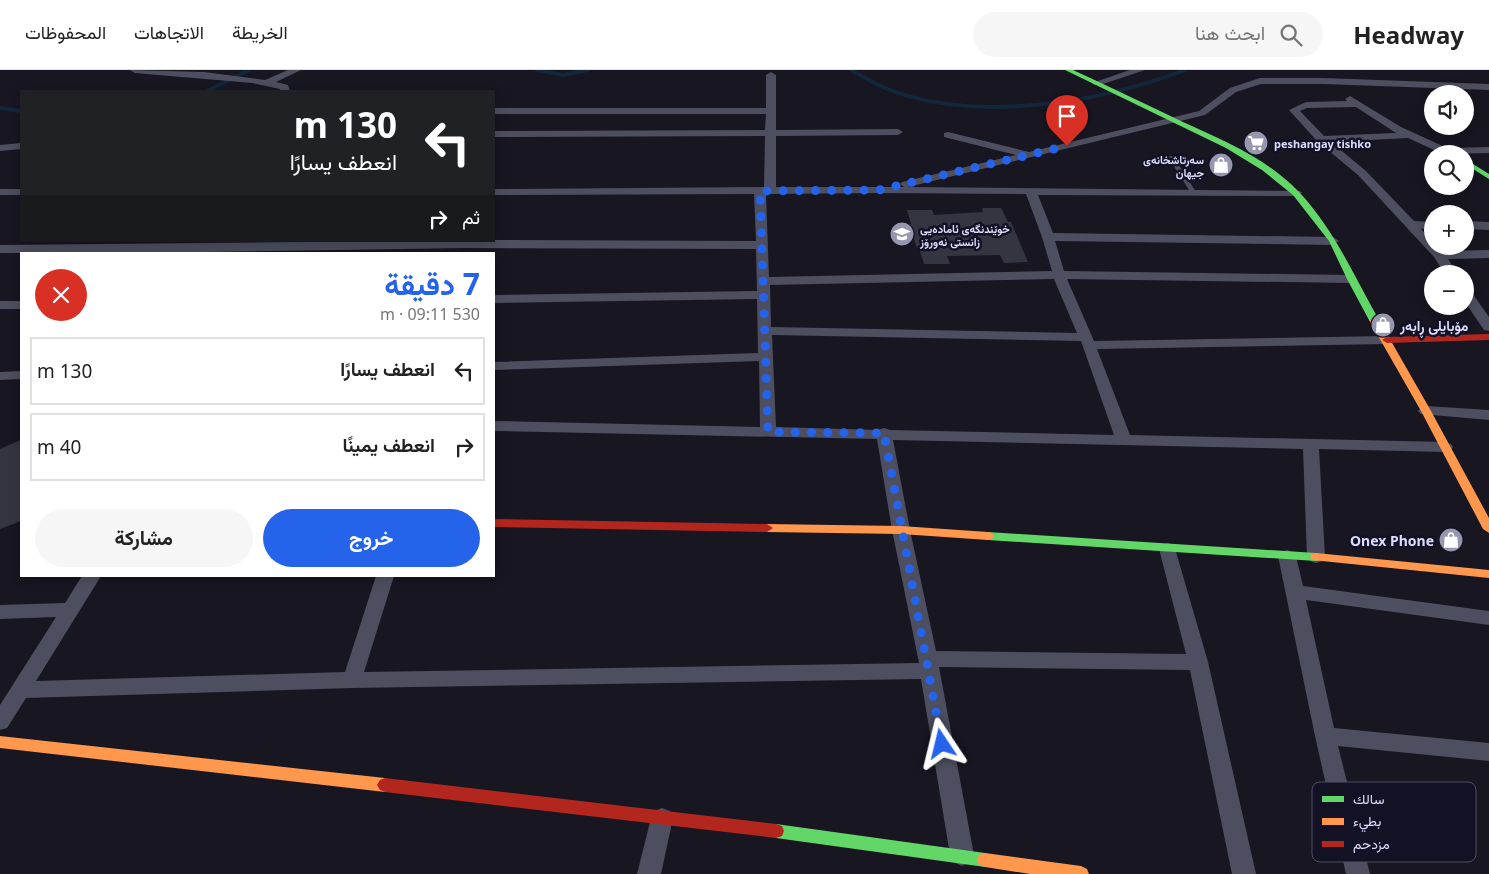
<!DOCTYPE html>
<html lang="ar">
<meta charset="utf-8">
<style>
body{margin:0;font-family:"Noto Sans",Vazirmatn,sans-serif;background:#f6f6f6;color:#222;direction:rtl;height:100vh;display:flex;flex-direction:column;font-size:19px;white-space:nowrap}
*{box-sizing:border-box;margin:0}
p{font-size:16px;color:#767676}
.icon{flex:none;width:28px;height:28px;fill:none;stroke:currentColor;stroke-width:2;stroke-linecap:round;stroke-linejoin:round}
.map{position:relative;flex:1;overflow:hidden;direction:ltr}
.drawer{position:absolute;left:20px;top:182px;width:475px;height:325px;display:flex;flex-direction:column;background:#fff;border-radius:0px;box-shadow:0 2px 12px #0003;direction:rtl}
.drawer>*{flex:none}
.top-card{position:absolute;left:20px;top:20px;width:475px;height:152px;border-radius:0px;box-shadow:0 2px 12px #0003;direction:rtl;background:#202124;color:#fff;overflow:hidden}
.buttons{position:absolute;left:1424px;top:15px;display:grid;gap:10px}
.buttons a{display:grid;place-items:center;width:50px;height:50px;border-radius:50%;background:#fff;box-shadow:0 2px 12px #0003;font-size:25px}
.pin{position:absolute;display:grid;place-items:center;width:42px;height:42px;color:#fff;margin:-51px -21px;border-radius:50% 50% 50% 0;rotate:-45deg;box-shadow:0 0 5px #0007}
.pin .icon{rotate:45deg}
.me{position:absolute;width:55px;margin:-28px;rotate:350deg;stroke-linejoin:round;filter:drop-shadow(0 0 4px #0008)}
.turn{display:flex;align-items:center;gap:18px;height:105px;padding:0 15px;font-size:22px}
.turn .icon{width:65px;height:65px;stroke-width:2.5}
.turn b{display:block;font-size:35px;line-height:42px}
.then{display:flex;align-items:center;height:48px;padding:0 15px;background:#0003;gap:10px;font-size:19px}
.round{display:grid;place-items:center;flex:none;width:52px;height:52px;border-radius:26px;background:#f6f6f6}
.headline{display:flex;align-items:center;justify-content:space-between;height:85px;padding:0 15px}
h1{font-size:30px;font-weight:700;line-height:38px;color:#2563eb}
.button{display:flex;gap:10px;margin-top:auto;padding:10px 15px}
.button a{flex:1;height:58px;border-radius:30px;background:#2563eb;color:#fff;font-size:20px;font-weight:700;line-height:58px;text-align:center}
.button a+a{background:#f6f6f6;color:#222}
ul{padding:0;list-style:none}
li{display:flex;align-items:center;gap:15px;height:68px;margin:0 10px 8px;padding:0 5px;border:2px solid #e0e0e0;border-radius:0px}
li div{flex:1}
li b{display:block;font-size:19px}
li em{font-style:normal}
header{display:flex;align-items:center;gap:30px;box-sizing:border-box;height:70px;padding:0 25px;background:#fff;border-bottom:1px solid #e0e0e0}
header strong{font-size:24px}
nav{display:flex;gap:28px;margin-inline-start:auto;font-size:18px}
.search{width:350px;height:45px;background:#f6f6f6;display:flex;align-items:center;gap:12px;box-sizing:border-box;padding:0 18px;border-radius:28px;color:#767676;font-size:19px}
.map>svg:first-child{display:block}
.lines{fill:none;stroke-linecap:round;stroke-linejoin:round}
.stream{stroke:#12273c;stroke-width:4}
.building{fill:#353542}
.lane{fill:#4d4f60;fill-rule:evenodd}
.street{fill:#4d4f60;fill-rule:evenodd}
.fast{fill:#63d668;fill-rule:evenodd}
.slow{fill:#ff974d;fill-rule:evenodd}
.jam{fill:#b3261e;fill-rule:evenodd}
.route{stroke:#2563eb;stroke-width:9;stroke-dasharray:0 16.2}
.labels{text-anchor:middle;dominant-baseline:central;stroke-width:5;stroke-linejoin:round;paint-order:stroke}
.far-poi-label{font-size:11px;font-weight:bold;fill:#dbdcfb;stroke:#131225;text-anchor:start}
.poi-label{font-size:14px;font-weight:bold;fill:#dbdcfb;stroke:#131225;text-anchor:start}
.key{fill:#131225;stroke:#4f4f65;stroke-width:1}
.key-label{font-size:14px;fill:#dbdcfb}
</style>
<header>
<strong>Headway</strong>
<div class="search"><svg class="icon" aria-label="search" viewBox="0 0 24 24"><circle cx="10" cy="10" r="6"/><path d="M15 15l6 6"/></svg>ابحث هنا</div>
<nav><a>الخريطة</a><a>الاتجاهات</a><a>المحفوظات</a></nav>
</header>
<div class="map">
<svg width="1489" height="804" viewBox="0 0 1489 804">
<rect width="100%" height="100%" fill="#171621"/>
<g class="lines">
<path class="stream" d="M 537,0 L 563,5 L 588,0
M 851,0 C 862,6 873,13 885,18 C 973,54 1099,33 1185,0
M 207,21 L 249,0
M 0,38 L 21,41"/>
</g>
<path class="building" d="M 982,138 L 1001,138 L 1008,152 L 1011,152 L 1028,192 L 1004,193 L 1000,185 L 947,186 L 950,194 L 924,194 L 919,178 L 917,178 L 909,154 L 911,154 L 907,140 L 932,140 L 934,145 L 983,142 Z
M 21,370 L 21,451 L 0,459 L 0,379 Z"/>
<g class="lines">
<path class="lane" d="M 1169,86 L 1173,86 L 1196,122 L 1195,123 L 1191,123 L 1168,87 Z"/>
<path class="street" d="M 130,0 L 204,2 L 265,10 L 288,0 L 301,0 L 276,12 L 288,15 L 290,21 L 280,21 L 280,19 L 252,13 L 135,3 Z
M 1130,0 L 1145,0 L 1100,15 L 1094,15 L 1092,13 Z
M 771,2 L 776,5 L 776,60 L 898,59 L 903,62 L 898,65 L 776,66 L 776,117 L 904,117 L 900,114 L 902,112 L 1016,85 L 944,67 L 944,63 L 948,62 L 1029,82 L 1199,41 L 1230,18 L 1260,8 L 1323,8 L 1489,14 L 1489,20 L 1323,14 L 1261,14 L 1236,22 L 1205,45 L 908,117 L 1300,121 L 1302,123 L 1296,126 L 1038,125 L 1053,163 L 1333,167 L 1339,171 L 1333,175 L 1055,171 L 1064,201 L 1351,205 L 1357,209 L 1351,213 L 1067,209 L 1094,271 L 1387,266 L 1394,270 L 1387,274 L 1097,279 L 1130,365 L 1445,372 L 1451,374 L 1453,377 L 1451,380 L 1445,382 L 1319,379 L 1325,487 L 1322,491 L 1316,493 L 1310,491 L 1307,487 L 1303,379 L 893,370 L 910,460 L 936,581 L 1186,584 L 1159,479 L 1162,475 L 1168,473 L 1174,475 L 1208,592 L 1256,804 L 1232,804 L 1190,600 L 939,597 L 974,785 L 970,792 L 962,796 L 954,792 L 950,785 L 921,609 L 352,618 L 26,628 L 7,658 L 0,660 L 0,635 L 56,547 L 0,549 L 0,535 L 65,533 L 82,506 L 101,506 L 36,611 L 345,602 L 376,506 L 394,506 L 364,602 L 919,593 L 892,460 L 877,369 L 494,361 L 494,351 L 760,357 L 759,291 L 494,300 L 494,292 L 758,283 L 757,229 L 494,233 L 494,225 L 757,221 L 756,179 L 464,178 L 142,183 L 0,183 L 0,175 L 494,170 L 756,171 L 754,124 L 494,125 L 494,119 L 764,117 L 765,66 L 494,67 L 494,61 L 765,60 L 766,44 L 494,44 L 494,38 L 766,38 L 766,5 ZM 879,123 L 1026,124 L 1042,167 L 1052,201 L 769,207 L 766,124 ZM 1054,209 L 1077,263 L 771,257 L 770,215 ZM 772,265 L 1081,271 L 1114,365 L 890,360 L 884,358 L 878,360 L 776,357 Z
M 1350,26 L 1401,57 L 1447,78 L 1489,77 L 1489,83 L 1443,84 L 1408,68 L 1331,72 L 1366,101 L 1414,151 L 1432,152 L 1432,158 L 1421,159 L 1432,171 L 1432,176 L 1438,176 L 1442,181 L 1489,180 L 1489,188 L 1448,189 L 1458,204 L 1445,204 L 1434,187 L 1358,105 L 1317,71 L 1289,40 L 1306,32 L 1347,31 L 1345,29 ZM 1356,37 L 1396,63 L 1324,66 L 1300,41 L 1307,38 Z
M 21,73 L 21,79 L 0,81 L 0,75 Z
M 0,119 L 21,119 L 21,125 L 0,125 Z
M 1465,151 L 1489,152 L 1489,160 L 1465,159 Z
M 1465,219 L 1470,220 L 1489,247 L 1489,261 L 1484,260 L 1465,232 Z
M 0,231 L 21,231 L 21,239 L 0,239 Z
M 21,301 L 21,309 L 0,310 L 0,302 Z
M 1426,336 L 1489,340 L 1489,350 L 1421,344 L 1418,341 L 1421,338 Z
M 1287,480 L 1293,482 L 1296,486 L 1303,516 L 1489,541 L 1489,555 L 1306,530 L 1334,658 L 1489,673 L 1489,691 L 1338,676 L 1370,804 L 1346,804 L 1315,666 L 1278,486 L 1281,482 Z
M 662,738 L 670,741 L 673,748 L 661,804 L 637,804 L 651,748 L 654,741 Z"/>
<path class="fast" d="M 1065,0 L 1073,0 C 1110,17 1146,34 1183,52 C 1223,70 1268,89 1299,122 C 1334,159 1354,206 1379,250 L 1377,252 L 1374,253 L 1369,250 L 1347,209 L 1329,171 L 1293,125 L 1262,100 L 1226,78 Z
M 1465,89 L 1489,104 L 1489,109 L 1465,94 Z
M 988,462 L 1316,483 L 1320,484 L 1322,487 L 1320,490 L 1316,491 L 988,470 L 984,469 L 982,466 L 984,463 Z
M 776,754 L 985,783 L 991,785 L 993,790 L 991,795 L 985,797 L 776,768 L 770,766 L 768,761 L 770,756 Z"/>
<path class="slow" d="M 1442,79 L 1448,79 L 1453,84 L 1444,84 L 1441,81 Z
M 1374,247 L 1379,250 L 1431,341 L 1489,448 L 1489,463 L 1483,459 L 1421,341 L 1369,250 Z
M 767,454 L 901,456 L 988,462 L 992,463 L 994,466 L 992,469 L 988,470 L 901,464 L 767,462 L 761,458 Z
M 1316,483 L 1489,500 L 1489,508 L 1312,490 L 1310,487 L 1312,484 Z
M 0,666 L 385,708 L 390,710 L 393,715 L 390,720 L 385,722 L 0,678 Z
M 985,783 L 1081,796 L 1087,799 L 1089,804 L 1030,804 L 985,797 L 979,795 L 977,790 L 979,785 Z"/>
<path class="jam" d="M 1489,264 L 1489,270 L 1387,273 L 1382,270 L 1387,267 Z
M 494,449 L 767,454 L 773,458 L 767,462 L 494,457 Z
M 385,708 L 776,754 L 782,756 L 784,761 L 782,766 L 776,768 L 385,722 L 380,720 L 377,715 L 380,710 Z"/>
</g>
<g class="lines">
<path class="route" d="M 942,674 L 884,363 L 768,362 L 760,121 L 879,120 L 1067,76"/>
</g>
<defs>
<symbol id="supermarket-disc" viewBox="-11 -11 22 22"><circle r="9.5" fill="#9697af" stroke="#131225"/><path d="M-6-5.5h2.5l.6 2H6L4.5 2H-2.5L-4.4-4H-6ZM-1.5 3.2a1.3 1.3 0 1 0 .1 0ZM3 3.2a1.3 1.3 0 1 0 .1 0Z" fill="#fff"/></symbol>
<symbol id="shop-disc" viewBox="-11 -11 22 22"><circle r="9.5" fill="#9697af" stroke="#131225"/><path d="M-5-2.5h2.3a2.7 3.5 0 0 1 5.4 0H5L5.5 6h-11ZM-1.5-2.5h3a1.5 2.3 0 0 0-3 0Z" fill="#fff"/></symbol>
<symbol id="school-disc" viewBox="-11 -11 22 22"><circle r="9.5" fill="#9697af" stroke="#131225"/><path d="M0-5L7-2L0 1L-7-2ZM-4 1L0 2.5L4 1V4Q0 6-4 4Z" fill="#fff"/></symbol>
</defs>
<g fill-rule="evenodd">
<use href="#supermarket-disc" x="1242" y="59" width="28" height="28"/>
<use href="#shop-disc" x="1207" y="81" width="28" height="28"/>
<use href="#school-disc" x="888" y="150" width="28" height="28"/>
<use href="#shop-disc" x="1369" y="241" width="28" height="28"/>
<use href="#shop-disc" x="1437" y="456" width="28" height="28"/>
</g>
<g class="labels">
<g class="far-poi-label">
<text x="1274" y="73">peshangay tishko</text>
<text x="1204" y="89" text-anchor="end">سەرتاشخانەی<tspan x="1204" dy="13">جیهان</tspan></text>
<text x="920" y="158">خوێندنگەی ئامادەیی<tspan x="920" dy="13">زانستی نەورۆز</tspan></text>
</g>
<g class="poi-label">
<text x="1400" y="255">مۆبایلی ڕابەر</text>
<text x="1434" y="470" text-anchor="end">Onex Phone</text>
</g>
</g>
<rect x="1312" y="712" width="164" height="80" rx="8" class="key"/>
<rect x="1322" y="726" width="22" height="6" fill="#63d668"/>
<rect x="1322" y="748" width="22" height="7" fill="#ff974d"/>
<rect x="1322" y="771" width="22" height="6" fill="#b3261e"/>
<g class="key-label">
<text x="1353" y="734">سالك</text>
<text x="1353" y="756">بطيء</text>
<text x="1353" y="779">مزدحم</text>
</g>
</svg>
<div class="buttons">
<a><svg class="icon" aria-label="sound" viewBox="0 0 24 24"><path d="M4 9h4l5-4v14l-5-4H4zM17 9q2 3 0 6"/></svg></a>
<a><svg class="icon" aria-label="search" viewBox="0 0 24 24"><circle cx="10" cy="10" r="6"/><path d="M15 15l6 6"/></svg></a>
<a>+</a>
<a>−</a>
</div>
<div class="pin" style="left:1067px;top:76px;background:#d93025"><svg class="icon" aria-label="arrive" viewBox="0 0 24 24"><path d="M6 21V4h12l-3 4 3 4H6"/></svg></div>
<svg class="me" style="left:942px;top:674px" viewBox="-20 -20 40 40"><path d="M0-17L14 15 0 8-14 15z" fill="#2563eb" stroke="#fff" stroke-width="4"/></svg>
<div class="top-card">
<div class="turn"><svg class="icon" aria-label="left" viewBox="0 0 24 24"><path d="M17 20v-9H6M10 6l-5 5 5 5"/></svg><div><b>130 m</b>انعطف يسارًا</div></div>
<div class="then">ثم<svg class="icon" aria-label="right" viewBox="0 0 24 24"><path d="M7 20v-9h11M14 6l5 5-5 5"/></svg></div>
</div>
<section class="drawer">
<div class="headline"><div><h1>7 دقيقة</h1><p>530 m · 09:11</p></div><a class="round" style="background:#d93025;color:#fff"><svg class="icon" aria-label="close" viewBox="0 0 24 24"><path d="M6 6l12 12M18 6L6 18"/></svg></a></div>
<ul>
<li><svg class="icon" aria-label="left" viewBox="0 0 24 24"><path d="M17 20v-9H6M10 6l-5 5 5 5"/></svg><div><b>انعطف يسارًا</b></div><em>130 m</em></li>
<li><svg class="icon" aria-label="right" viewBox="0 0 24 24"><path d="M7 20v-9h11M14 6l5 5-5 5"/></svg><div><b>انعطف يمينًا</b></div><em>40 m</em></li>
</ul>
<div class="button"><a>خروج</a><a>مشاركة</a></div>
</section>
</div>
